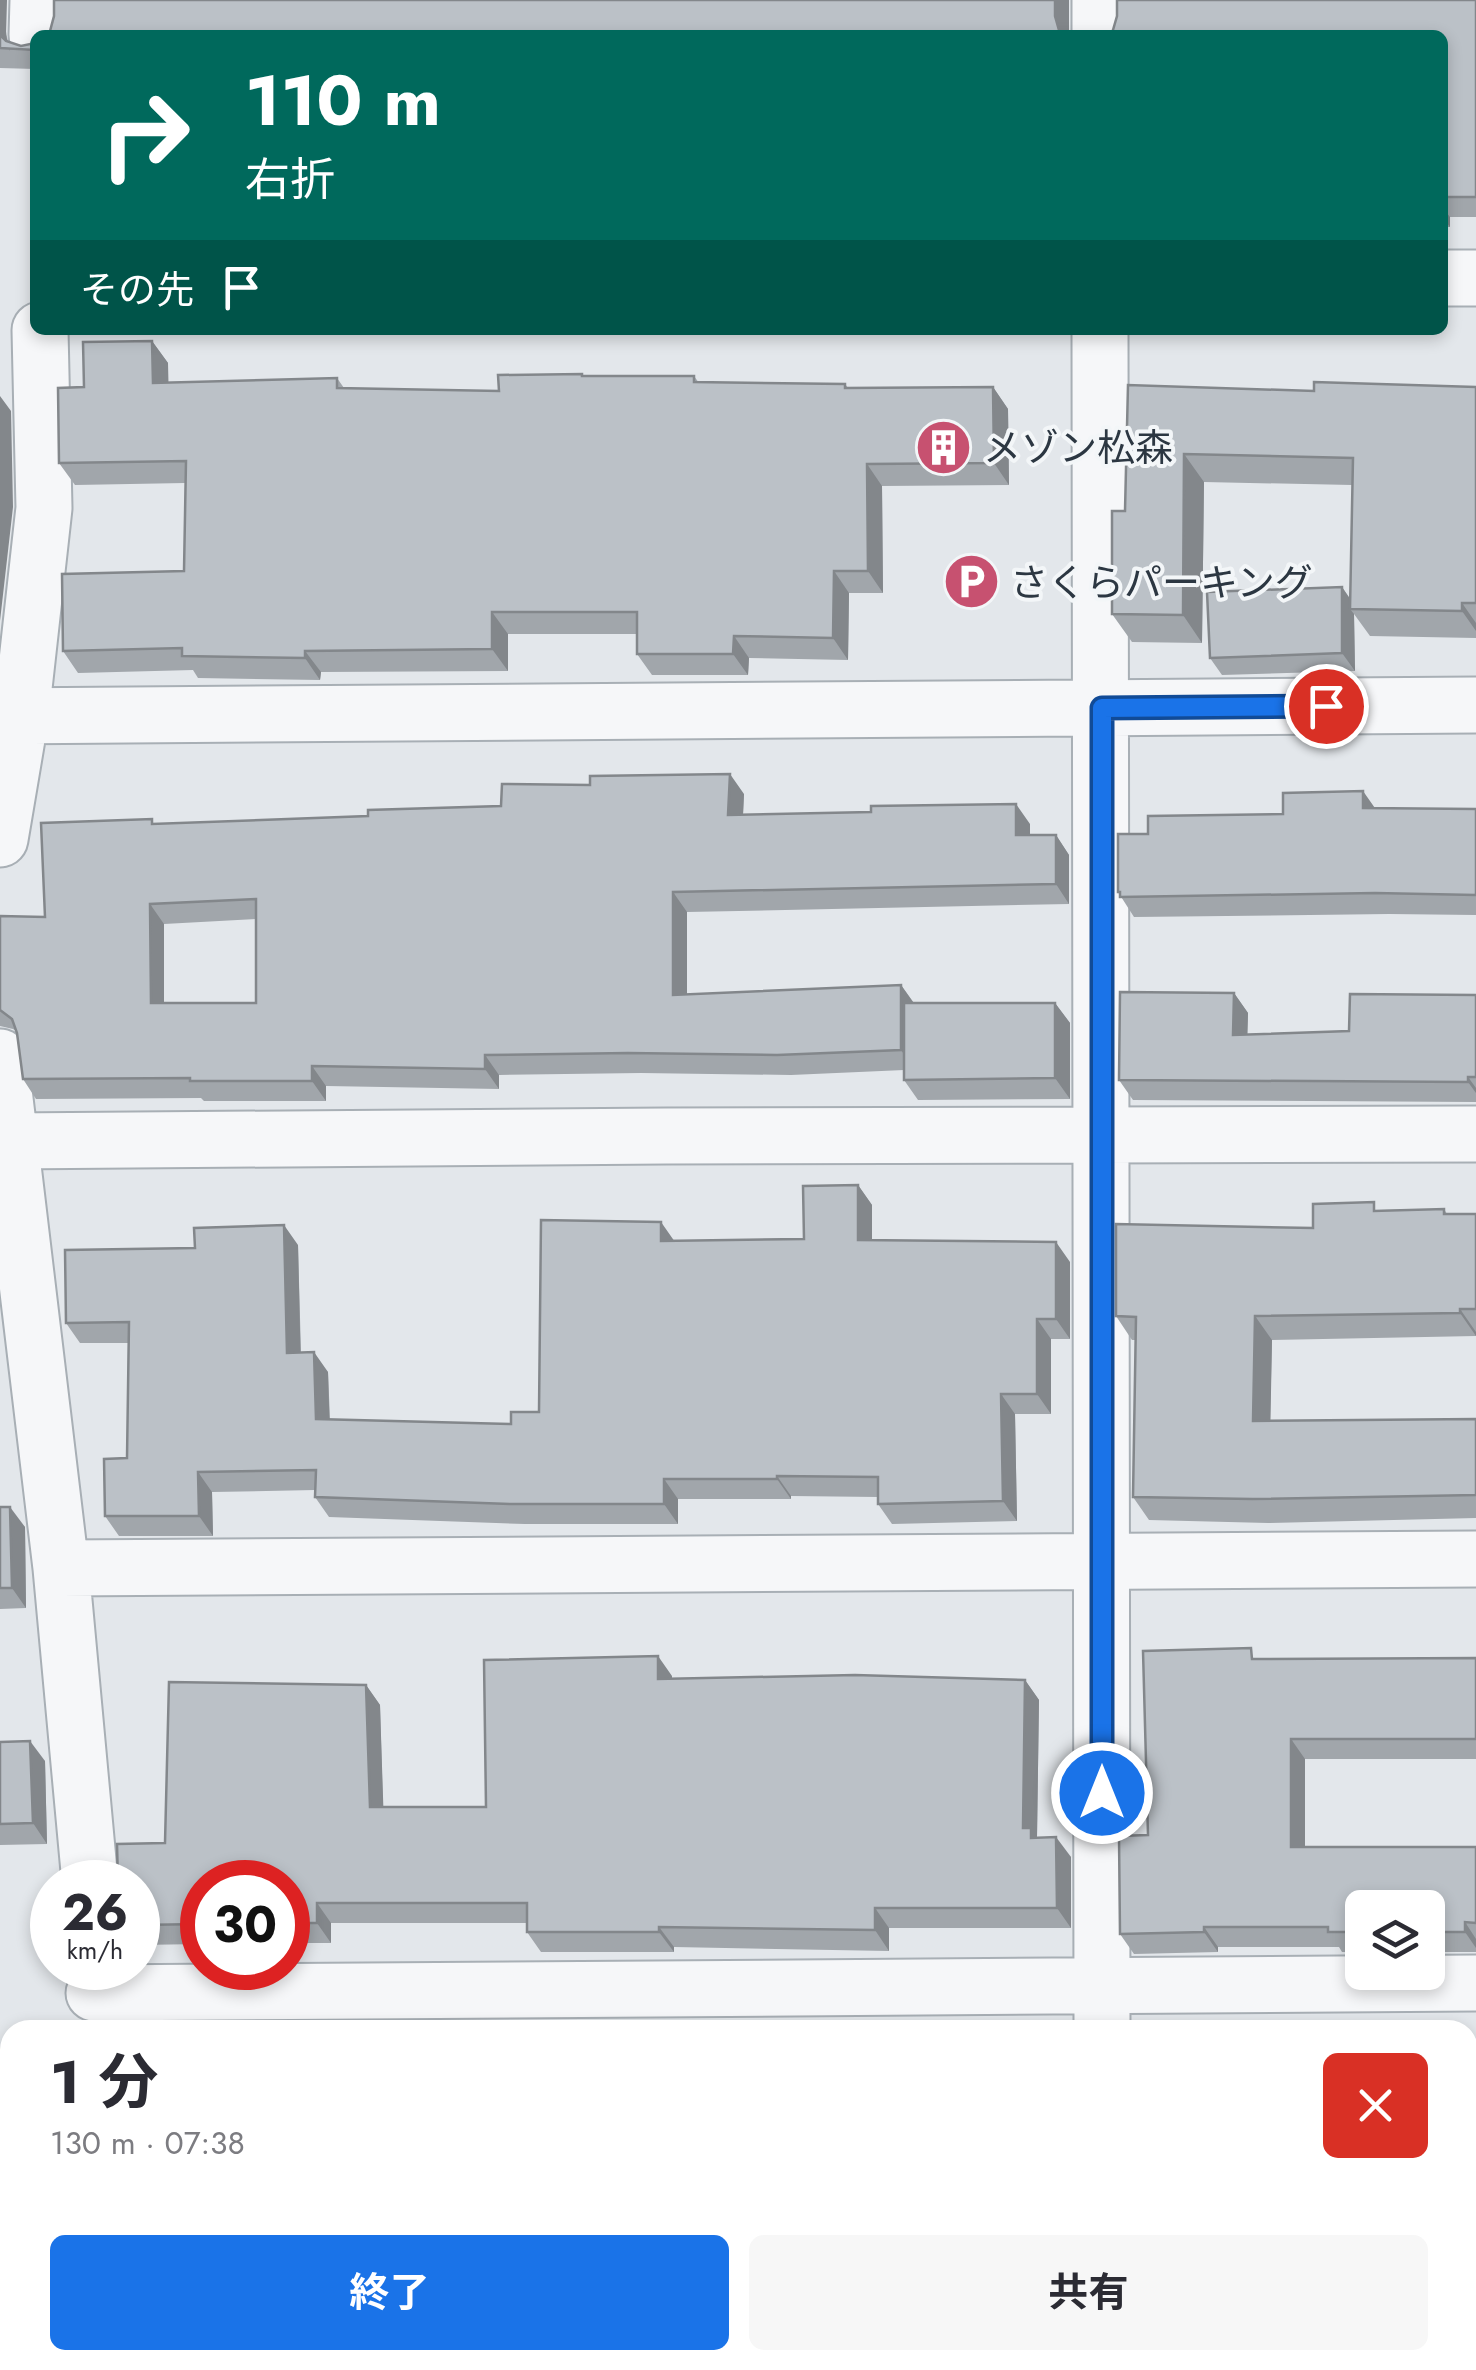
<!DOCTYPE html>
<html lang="ja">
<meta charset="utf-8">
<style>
body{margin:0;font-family:Jost,"Noto Sans JP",sans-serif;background:#f7f7f7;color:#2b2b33;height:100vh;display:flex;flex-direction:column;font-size:38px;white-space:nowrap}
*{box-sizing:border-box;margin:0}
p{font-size:32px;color:#7c7c81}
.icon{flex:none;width:55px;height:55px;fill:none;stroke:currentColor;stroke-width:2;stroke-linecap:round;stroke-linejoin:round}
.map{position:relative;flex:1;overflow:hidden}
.panel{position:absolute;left:0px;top:2020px;width:1478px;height:350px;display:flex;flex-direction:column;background:#fff;border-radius:30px 30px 0 0;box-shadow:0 5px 15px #0003}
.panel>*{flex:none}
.guide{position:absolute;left:30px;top:30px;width:1418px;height:305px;border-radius:15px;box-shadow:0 5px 15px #0003;background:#00695c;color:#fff;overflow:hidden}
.fabs{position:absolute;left:1345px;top:1890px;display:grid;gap:20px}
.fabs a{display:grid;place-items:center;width:100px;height:100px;border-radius:15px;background:#fff;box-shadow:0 5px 15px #0003;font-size:50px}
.speed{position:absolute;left:30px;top:1860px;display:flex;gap:20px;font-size:50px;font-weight:700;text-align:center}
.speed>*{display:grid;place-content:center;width:130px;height:130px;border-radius:50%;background:#fff;box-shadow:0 5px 15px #0003;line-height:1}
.speed small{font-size:25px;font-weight:400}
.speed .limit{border:15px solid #d22;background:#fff;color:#111}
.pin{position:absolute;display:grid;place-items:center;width:85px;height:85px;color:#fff;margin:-42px;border:5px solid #fff;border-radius:50%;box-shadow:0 2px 10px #0007}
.me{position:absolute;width:110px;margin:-55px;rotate:0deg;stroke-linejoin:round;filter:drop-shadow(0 0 8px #0008)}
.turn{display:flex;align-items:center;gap:35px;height:210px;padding:0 50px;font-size:45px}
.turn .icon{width:130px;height:130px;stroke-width:2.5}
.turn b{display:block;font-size:70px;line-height:85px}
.then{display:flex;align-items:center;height:95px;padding:0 50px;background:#0003;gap:20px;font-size:38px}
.round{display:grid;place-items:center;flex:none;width:105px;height:105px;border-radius:15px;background:#f7f7f7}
.headline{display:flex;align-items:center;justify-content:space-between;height:170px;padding:0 50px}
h1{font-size:60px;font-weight:700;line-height:75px}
.action{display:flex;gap:20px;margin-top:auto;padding:20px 50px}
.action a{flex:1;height:115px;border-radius:15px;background:#1a73e8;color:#fff;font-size:40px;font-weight:700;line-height:115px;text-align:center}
.action a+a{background:#f7f7f7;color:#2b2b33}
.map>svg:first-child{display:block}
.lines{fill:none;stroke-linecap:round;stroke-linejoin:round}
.minor-casing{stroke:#a8afb5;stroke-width:59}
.minor{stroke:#f6f7f9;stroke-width:55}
.wall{fill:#a1a6ab;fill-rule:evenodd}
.shaded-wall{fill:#83878b}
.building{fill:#bbc1c7;stroke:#83878b;stroke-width:2.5;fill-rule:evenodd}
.route-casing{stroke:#114b97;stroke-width:25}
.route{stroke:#1a73e8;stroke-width:18}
.labels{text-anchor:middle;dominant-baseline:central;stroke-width:8;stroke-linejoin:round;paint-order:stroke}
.poi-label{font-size:38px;fill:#2c3742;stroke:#f3f6f8;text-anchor:start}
</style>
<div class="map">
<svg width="1476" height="2370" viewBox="0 0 1476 2370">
<rect width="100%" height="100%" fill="#e3e7eb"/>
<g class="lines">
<defs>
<path id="minor" d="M 1100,0 L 1100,35
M 37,35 L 38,0
M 1442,278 L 1476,278
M 1100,330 L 1102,2030
M 0,716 L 1476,705
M 0,839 L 21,715 L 44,508 L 40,330
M 0,1057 L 61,1568 L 90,1882
M 9,1141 L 666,1136 L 1476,1134
M 61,1568 L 1476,1559
M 94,1993 L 1476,1983
M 0,2342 L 10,2305
M 1102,2360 L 1102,2370"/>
</defs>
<use href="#minor" class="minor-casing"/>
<use href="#minor" class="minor"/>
</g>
<path class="wall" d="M 0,0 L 8,42 L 21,46 L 35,43 L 35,69 L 0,68 Z
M 1476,0 L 1476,217 L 1450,217 L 1450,227 L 1442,227 L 1442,35 L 1109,35 Z
M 152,341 L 168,363 L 168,383 L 337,378 L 344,388 L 499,391 L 583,376 L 694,376 L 699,383 L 845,384 L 848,388 L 993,387 L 1008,409 L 1009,485 L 882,486 L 883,593 L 849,593 L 848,660 L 749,658 L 748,675 L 652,675 L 637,654 L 637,634 L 508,634 L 508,671 L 321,672 L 320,680 L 198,678 L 193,670 L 78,673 L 63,651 L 184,571 L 185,483 L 75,485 L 59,463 L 84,387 Z
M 1128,385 L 1314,391 L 1476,387 L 1476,638 L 1370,636 L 1354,614 L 1355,671 L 1222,675 L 1210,658 L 1342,587 L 1351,600 L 1352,485 L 1204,482 L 1202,643 L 1132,642 L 1112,614 L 1125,511 Z
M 744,794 L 743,815 L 1030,824 L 1030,835 L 1056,835 L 1069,855 L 1069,904 L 687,912 L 687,994 L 901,985 L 914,1003 L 1055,1003 L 1070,1023 L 1070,1099 L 918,1100 L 904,1080 L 904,1070 L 791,1075 L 641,1073 L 499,1075 L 499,1089 L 326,1086 L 326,1101 L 204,1101 L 201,1098 L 36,1099 L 23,1079 L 16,1031 L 13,1029 L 0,1026 L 0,916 L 45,917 L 155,824 L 368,816 L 501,806 ZM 256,919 L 256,1003 L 164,1003 L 164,924 Z
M 1374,808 L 1476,809 L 1476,915 L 1389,914 L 1134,917 L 1118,892 L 1148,834 L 1283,814 Z
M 1234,993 L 1248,1013 L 1247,1034 L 1349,1031 L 1476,995 L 1476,1102 L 1133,1100 L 1119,1080 Z
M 858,1185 L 872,1205 L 872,1240 L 1070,1262 L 1070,1339 L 1051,1339 L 1051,1414 L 1015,1414 L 1017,1521 L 892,1524 L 878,1504 L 878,1497 L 791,1496 L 791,1499 L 678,1499 L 678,1524 L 525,1524 L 329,1517 L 315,1497 L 315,1490 L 212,1492 L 213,1536 L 119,1536 L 105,1516 L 127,1458 L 128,1343 L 80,1343 L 66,1323 L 195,1248 L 298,1245 L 301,1353 L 328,1372 L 330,1419 L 511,1424 L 539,1412 L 675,1241 L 804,1239 Z
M 1444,1209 L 1447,1214 L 1476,1214 L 1476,1336 L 1272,1340 L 1270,1421 L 1476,1419 L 1476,1518 L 1268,1523 L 1149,1520 L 1133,1497 L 1136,1340 L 1132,1340 L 1116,1316 L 1313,1228 L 1379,1210 Z
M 0,1507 L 25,1527 L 26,1608 L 0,1609 Z
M 1476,1658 L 1476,1759 L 1305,1759 L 1305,1847 L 1476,1847 L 1476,1952 L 1428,1952 L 1428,1908 L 1362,1908 L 1362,1952 L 1342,1952 L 1339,1947 L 1218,1947 L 1218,1952 L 1134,1954 L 1120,1934 L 1148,1835 L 1259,1659 Z
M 672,1676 L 672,1679 L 1025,1680 L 1039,1700 L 1037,1837 L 1071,1857 L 1071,1928 L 889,1928 L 889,1951 L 674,1947 L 674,1952 L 541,1952 L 527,1932 L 527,1923 L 331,1923 L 331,1943 L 288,1943 L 288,1882 L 202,1882 L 202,1944 L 138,1945 L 138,1882 L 165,1843 L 366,1685 L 380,1705 L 383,1807 L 486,1807 Z
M 0,1742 L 45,1761 L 47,1844 L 0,1845 Z
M 1468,2057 L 1476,2057 L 1476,2370 L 1187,2370 L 1181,2360 L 1468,2360 Z
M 98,2360 L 851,2360 L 851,2370 L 98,2370 Z"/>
<path class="shaded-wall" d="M 0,0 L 7,0 L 6,35 L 10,51 L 0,36 Z
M 1055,0 L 1069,0 L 1069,35 L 1062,35 L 1059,30 L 1055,16 Z
M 1442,207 L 1450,217 L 1450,227 L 1442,217 Z
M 152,341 L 168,363 L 169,405 L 153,383 Z
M 993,387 L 1008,409 L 1009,485 L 994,463 Z
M 0,396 L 11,411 L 13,507 L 0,621 Z
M 1184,454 L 1204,482 L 1202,643 L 1183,615 Z
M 867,464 L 882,486 L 883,593 L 868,571 Z
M 834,571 L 849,593 L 848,660 L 833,638 Z
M 1342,587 L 1354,605 L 1350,609 L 1354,614 L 1355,671 L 1342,653 Z
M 1462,603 L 1476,623 L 1476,631 L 1462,611 Z
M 492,612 L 508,634 L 508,671 L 492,649 Z
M 734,636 L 749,658 L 748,675 L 733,654 Z
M 305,651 L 321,672 L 320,680 L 305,658 Z
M 730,774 L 744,794 L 742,835 L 728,815 Z
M 1363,791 L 1377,811 L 1363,808 Z
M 1016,804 L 1030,824 L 1030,855 L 1016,835 Z
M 1056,835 L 1069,855 L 1069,904 L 1056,884 Z
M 673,892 L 687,912 L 687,1014 L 673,995 Z
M 150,904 L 164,924 L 164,1023 L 151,1003 Z
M 901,985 L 915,1005 L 915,1070 L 901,1050 Z
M 1234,993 L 1248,1013 L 1247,1055 L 1233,1035 Z
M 1055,1003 L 1070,1023 L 1070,1099 L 1055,1078 Z
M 485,1055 L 499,1075 L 499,1089 L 485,1069 Z
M 312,1066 L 326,1086 L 326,1101 L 312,1081 Z
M 1468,1077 L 1476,1088 L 1476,1093 L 1468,1082 Z
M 858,1185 L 872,1205 L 872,1260 L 858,1240 Z
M 661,1222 L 675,1242 L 661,1241 Z
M 284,1225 L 298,1245 L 301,1373 L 287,1353 Z
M 1056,1242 L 1070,1262 L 1070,1339 L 1056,1319 Z
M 1460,1309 L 1476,1332 L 1476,1336 L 1460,1313 Z
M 1255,1316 L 1272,1340 L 1270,1444 L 1253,1421 Z
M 1037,1319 L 1051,1339 L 1051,1414 L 1037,1394 Z
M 314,1352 L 328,1372 L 330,1439 L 316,1419 Z
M 1001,1394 L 1015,1414 L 1017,1521 L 1003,1501 Z
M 198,1472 L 212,1492 L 213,1536 L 199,1516 Z
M 777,1476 L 791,1496 L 791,1499 L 777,1479 Z
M 664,1479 L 678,1499 L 678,1524 L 664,1504 Z
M 10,1507 L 25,1527 L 26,1608 L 12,1588 Z
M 658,1656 L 672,1676 L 672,1699 L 658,1679 Z
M 1025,1680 L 1039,1700 L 1037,1837 L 1045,1858 L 1023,1828 Z
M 366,1685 L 380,1705 L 384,1827 L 370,1807 Z
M 1291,1739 L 1305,1759 L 1305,1867 L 1291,1847 Z
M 30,1741 L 45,1761 L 47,1844 L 33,1823 Z
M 1056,1837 L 1071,1857 L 1071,1928 L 1057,1908 Z
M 317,1903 L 331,1923 L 331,1943 L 317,1923 Z
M 875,1908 L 889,1928 L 889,1951 L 875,1930 Z
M 1465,1922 L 1476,1939 L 1476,1948 L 1465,1932 Z
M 659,1927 L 674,1947 L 674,1952 L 659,1932 Z
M 1204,1927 L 1218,1947 L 1218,1952 L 1204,1932 Z
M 1472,2326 L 1476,2331 L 1476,2362 L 1472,2356 Z
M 837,2360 L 851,2360 L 851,2370 L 837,2370 Z
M 1337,2360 L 1344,2370 L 1339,2370 L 1332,2361 Z"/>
<path class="building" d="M 54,0 L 1055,0 L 1055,16 L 1059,30 L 1064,35 L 46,35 L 50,31 L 54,16 Z
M 1117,0 L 1476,0 L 1476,197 L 1442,197 L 1442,35 L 1109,35 L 1113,30 L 1117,16 Z
M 0,35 L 6,41 L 21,46 L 35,43 L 35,50 L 0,48 Z
M 152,341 L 153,383 L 337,378 L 337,388 L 499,391 L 498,375 L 582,374 L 582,376 L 694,376 L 694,382 L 845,384 L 845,388 L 993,387 L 994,463 L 867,464 L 868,571 L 834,571 L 833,638 L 734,636 L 733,654 L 637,654 L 637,612 L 492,612 L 492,649 L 305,651 L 305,658 L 182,656 L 182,648 L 63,651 L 62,574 L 184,571 L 186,461 L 59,463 L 58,388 L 84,387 L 83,342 Z
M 1314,382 L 1476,387 L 1476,603 L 1462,603 L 1462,611 L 1350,609 L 1353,458 L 1184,454 L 1183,615 L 1112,614 L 1112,511 L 1125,511 L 1128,385 L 1314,391 Z
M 1342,587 L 1342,653 L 1210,658 L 1207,592 Z
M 730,774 L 728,815 L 871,812 L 871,806 L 1016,804 L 1016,835 L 1056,835 L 1056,884 L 673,892 L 673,995 L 901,985 L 901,1050 L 777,1055 L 628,1053 L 485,1055 L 485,1069 L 312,1066 L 312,1081 L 190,1081 L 190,1078 L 23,1079 L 17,1033 L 12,1019 L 0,1010 L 0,916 L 45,917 L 41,823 L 152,819 L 152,824 L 368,816 L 368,810 L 501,806 L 502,784 L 590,785 L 590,776 ZM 256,899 L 256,1003 L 151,1003 L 150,904 Z
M 1363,791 L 1363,808 L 1476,809 L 1476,895 L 1375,893 L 1120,897 L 1120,892 L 1118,892 L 1118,834 L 1148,834 L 1148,816 L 1283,814 L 1283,793 Z
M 1120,992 L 1234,993 L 1233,1035 L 1349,1031 L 1350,994 L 1476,995 L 1476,1077 L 1468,1077 L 1468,1082 L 1119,1080 Z
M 904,1003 L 1055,1003 L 1055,1078 L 904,1080 Z
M 858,1185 L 858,1240 L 1056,1242 L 1056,1319 L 1037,1319 L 1037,1394 L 1001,1394 L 1003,1501 L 878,1504 L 878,1477 L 777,1476 L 777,1479 L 664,1479 L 664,1504 L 511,1504 L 315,1497 L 316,1470 L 198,1472 L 199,1516 L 105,1516 L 104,1459 L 127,1458 L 129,1322 L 66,1323 L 65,1250 L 195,1248 L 194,1228 L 284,1225 L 287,1353 L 314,1352 L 316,1419 L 511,1424 L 511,1412 L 539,1412 L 541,1220 L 661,1222 L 661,1241 L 804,1239 L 803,1186 Z
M 1374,1202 L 1374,1211 L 1444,1209 L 1444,1214 L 1476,1214 L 1476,1309 L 1460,1309 L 1460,1313 L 1255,1316 L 1253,1421 L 1476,1419 L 1476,1495 L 1252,1499 L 1133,1497 L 1136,1317 L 1116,1316 L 1116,1224 L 1313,1228 L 1313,1204 Z
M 0,1507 L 10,1507 L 12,1588 L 0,1588 Z
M 1251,1648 L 1252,1659 L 1476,1658 L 1476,1739 L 1291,1739 L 1291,1847 L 1476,1847 L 1476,1923 L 1465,1922 L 1465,1932 L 1428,1932 L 1428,1908 L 1362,1908 L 1362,1932 L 1328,1932 L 1328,1927 L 1204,1927 L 1204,1932 L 1120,1934 L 1119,1836 L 1148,1835 L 1143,1651 Z
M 658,1656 L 658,1679 L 855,1675 L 1025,1680 L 1023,1828 L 1031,1828 L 1031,1838 L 1056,1837 L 1057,1908 L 875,1908 L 875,1930 L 659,1927 L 659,1932 L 527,1932 L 527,1903 L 317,1903 L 317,1923 L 288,1923 L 288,1882 L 202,1882 L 202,1924 L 138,1925 L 138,1882 L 118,1882 L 117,1844 L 165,1843 L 169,1682 L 366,1685 L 370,1807 L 486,1807 L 484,1660 Z
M 30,1741 L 33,1823 L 0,1824 L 0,1742 Z
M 1468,2057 L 1476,2057 L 1476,2326 L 1472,2326 L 1472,2356 L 1468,2356 Z
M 98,2360 L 837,2360 L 837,2370 L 491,2370 L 491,2367 L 372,2365 L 372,2370 L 98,2370 Z
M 1181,2360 L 1332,2360 L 1332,2361 L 1181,2362 Z"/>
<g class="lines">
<defs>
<path id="route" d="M 1102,1793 L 1102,708 L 1326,706"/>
</defs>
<use href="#route" class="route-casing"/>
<use href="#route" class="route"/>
</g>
<defs>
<symbol id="building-disc" viewBox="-11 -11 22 22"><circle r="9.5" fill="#c75170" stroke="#f3f6f8"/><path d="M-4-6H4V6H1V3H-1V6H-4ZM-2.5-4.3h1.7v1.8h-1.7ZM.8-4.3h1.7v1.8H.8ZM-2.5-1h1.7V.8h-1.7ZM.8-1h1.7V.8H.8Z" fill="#fff"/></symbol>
<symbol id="parking-disc" viewBox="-11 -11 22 22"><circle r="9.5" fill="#c75170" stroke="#f3f6f8"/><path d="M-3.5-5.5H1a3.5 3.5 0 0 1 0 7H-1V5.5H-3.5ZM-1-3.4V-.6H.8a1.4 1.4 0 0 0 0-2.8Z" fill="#fff"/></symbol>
</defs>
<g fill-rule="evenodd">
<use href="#building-disc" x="912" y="416" width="63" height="63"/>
<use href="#parking-disc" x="940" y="550" width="63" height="63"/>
</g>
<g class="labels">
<g class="poi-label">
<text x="983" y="447">メゾン松森</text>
<text x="1010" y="582">さくらパーキング</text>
</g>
</g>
</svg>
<div class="fabs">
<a><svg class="icon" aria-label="layers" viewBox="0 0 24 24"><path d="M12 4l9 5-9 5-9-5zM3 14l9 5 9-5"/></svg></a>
</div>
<div class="speed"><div>26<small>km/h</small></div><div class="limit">30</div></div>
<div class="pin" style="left:1326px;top:706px;background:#d93025"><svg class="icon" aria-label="arrive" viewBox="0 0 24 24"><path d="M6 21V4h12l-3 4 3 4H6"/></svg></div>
<svg class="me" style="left:1102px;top:1793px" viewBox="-20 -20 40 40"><circle r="17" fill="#1a73e8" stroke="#fff" stroke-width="3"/><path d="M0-11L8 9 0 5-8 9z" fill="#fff"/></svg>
<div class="guide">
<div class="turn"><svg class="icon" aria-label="right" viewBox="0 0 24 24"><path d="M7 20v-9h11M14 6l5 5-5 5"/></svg><div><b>110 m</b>右折</div></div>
<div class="then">その先<svg class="icon" aria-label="arrive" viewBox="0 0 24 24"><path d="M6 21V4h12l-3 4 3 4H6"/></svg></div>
</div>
<section class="panel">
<div class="headline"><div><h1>1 分</h1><p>130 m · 07:38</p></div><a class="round" style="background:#d93025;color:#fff"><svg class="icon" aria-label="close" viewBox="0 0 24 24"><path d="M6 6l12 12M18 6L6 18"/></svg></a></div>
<div class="action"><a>終了</a><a>共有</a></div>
</section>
</div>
